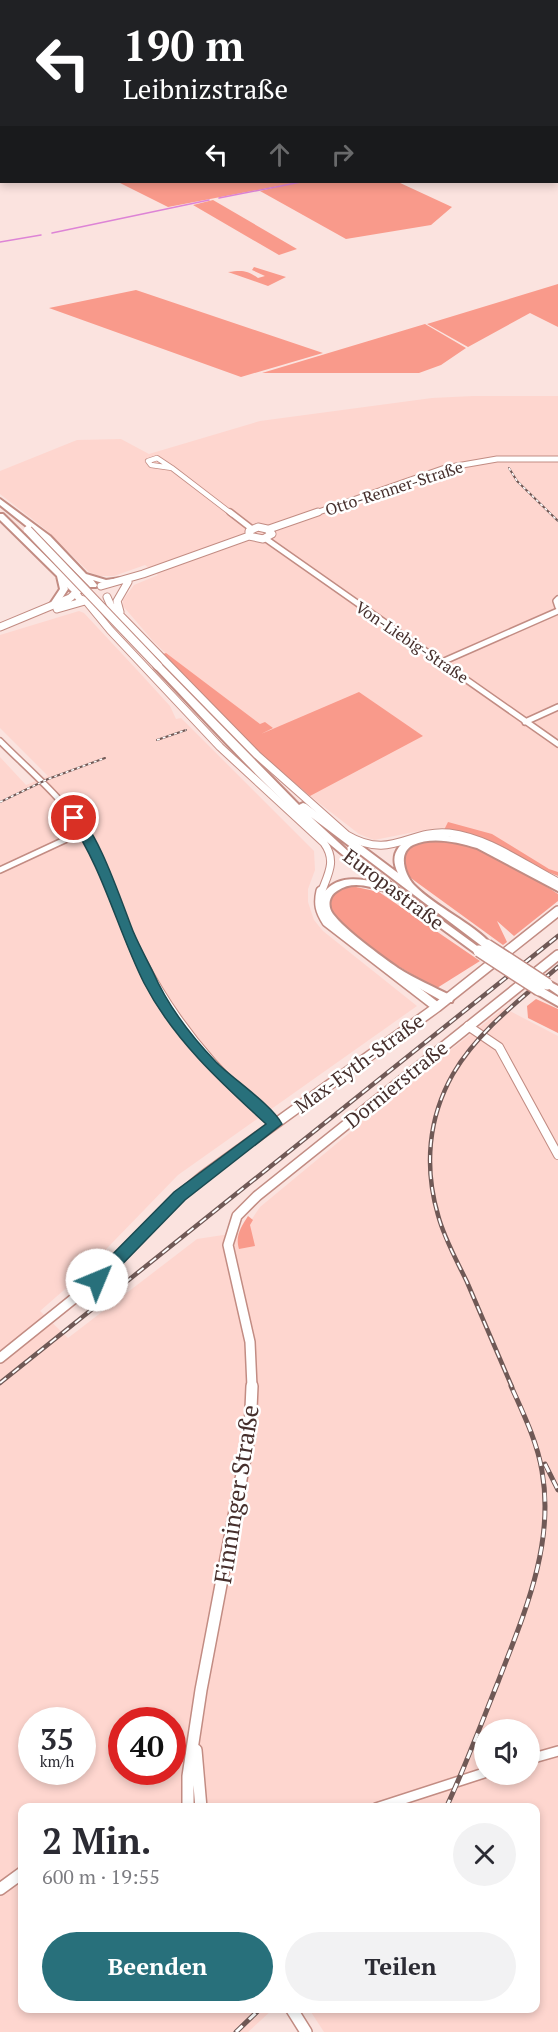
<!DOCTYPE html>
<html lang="de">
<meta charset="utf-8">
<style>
body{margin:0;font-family:"PT Serif",serif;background:#f2f2f3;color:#2b2b33;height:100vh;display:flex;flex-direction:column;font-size:22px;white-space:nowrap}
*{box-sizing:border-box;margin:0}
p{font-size:20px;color:#7c7c81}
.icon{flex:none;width:33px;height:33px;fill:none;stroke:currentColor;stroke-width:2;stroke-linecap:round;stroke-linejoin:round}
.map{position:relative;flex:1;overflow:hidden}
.sheet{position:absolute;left:18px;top:1803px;width:522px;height:210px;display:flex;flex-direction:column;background:#fff;border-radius:12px;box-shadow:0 3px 9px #0003}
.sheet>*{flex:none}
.guide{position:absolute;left:0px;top:0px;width:558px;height:183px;box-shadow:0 3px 9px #0003;background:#202124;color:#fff;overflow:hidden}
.tools{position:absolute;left:474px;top:1719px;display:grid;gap:12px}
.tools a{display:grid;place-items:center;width:66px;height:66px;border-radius:50%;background:#fff;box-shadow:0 3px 9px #0003;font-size:30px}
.speed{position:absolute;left:18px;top:1707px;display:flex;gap:12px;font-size:30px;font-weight:700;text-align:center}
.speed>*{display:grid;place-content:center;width:78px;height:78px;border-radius:50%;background:#fff;box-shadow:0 3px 9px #0003;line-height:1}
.speed small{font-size:15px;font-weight:400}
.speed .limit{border:9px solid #d22;background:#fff;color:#111}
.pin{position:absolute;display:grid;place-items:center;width:51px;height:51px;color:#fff;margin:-26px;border:3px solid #fff;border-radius:50%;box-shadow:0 2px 6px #0007}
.me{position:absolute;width:66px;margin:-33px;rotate:45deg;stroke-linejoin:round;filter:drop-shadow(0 0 4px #0008)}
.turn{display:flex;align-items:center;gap:21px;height:126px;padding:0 24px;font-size:27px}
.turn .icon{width:78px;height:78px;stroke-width:2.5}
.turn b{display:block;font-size:42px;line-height:51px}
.lanes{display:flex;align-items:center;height:57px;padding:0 24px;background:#0003;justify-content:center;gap:30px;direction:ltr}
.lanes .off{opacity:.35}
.round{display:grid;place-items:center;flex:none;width:63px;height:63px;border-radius:32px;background:#f2f2f3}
.headline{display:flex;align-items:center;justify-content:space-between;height:102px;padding:0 24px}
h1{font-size:36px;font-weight:800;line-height:45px}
.cta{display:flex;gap:12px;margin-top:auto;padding:12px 24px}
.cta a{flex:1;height:69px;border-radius:36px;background:#28707b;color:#fff;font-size:24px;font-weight:800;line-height:69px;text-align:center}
.cta a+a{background:#f2f2f3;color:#2b2b33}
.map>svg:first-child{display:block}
.built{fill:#fed6cf;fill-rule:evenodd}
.green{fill:#f99a8b}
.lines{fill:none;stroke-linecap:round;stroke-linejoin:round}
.stream{stroke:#dd84d6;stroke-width:1.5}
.minor-far3-casing{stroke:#c28c83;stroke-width:6}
.minor-far2-casing{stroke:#c28c83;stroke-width:8}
.minor-far1-casing{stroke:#c28c83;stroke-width:10}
.minor-casing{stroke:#c28c83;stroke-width:12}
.tertiary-far3-casing{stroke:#c28c83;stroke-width:7}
.tertiary-far2-casing{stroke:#c28c83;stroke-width:9}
.tertiary-far1-casing{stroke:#c28c83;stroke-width:12}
.tertiary-casing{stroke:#c28c83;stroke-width:14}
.trunk-casing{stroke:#c28c83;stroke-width:4}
.minor-far3{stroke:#fff;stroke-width:4.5}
.minor-far2{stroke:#fff;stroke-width:5}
.minor-far1{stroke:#fff;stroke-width:8}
.minor{stroke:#fff;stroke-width:9}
.tertiary-far3{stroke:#fff;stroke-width:5}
.tertiary-far2{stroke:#fff;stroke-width:7}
.tertiary-far1{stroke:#fff;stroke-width:9}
.tertiary{stroke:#fff;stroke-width:11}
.trunk{fill:#fff;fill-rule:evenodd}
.rail-far2-casing{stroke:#705956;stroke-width:2}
.rail-far1-casing{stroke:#705956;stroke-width:4.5}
.rail-casing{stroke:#705956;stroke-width:5}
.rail-far2{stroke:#fff;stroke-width:1.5;stroke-dasharray:3;stroke-linecap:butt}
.rail-far1{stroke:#fff;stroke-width:2;stroke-dasharray:8;stroke-linecap:butt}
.rail{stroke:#fff;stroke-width:3;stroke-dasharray:9;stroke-linecap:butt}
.trunk-bridge-far1-casing{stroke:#c28c83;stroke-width:10;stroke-linecap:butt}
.trunk-bridge-casing{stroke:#c28c83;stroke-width:14;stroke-linecap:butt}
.trunk-bridge-far1{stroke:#fff;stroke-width:8}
.trunk-bridge{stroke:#fff;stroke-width:11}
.route{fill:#28707b;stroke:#1a4950;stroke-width:1.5}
.labels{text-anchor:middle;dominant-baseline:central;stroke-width:5;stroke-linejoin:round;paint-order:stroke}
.far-street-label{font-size:16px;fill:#462f2c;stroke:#fff}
.street-label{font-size:20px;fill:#462f2c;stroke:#fff}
.near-street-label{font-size:24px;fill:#462f2c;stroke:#fff}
</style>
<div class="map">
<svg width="558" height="2032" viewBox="0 0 558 2032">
<rect width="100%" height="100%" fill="#fbe3df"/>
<path class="built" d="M 473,396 L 558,396 L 558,873 L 458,827 L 430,829 L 374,840 L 359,834 L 310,796 L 153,641 L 123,606 L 123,600 L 134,585 L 158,575 L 145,565 L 114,576 L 99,576 L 89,572 L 45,529 L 0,494 L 0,471 L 77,440 L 121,439 L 149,454 L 260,421 L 432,398 Z
M 79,611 L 84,613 L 138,671 L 170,706 L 176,719 L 181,718 L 314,851 L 315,870 L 308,889 L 308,902 L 314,920 L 323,931 L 417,1006 L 178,1175 L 80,1276 L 40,1311 L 68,1338 L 197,1239 L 243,1232 L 260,1207 L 353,1130 L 351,1128 L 504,1008 L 558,1036 L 558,2032 L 324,2032 L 309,2009 L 536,2008 L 536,1808 L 22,1808 L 22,2008 L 273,2009 L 248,2032 L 0,2032 L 0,757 L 26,785 L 48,776 L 0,728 L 0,635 ZM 32,1720 L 82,1720 L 82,1772 L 32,1772 ZM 122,1720 L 172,1720 L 172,1772 L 122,1772 ZM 484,1730 L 530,1730 L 530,1774 L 484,1774 Z"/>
<path class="green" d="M 0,0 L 528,0 L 531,1 L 2,2 L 1,20 Z
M 118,182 L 398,182 L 452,207 L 431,225 L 346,239 L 260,191 L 284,185 L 168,207 Z
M 213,200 L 297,249 L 279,255 L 193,205 Z
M 254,267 L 286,277 L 268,286 L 228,272 C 242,270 247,270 258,278 L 265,276 L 252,270 Z
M 558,284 L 558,327 L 530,313 L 468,347 L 427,324 Z
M 136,290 L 323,353 L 241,377 L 49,308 Z
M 425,324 L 466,348 L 441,365 L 419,373 L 262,373 Z
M 166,653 L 260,724 L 265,722 L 273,728 L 261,734 L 359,692 L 423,736 L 310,796 L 245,741 L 163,654 Z
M 448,822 L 492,834 L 549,869 L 558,872 L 558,876 L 444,830 Z
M 431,839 L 467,842 L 521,870 L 558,894 L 558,901 L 514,936 L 497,921 L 507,942 L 503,945 L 408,876 L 401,863 C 407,848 415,843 431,839 Z
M 347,885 L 379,892 L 480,961 L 437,988 C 409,973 333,931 327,900 L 337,889 Z
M 536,999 L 558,1009 L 558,1033 L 528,1018 L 527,1006 Z
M 248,1216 L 253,1220 L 250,1225 L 255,1246 L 239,1249 C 235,1236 241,1227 248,1216 Z"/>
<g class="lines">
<path class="stream" d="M 135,0 L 147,2
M 219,198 L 301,182
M 52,233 L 209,200
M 0,242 L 41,235"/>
<defs>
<path id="minor-far3" d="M 157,458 L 172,468 L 151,465 L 148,461 Z
M 172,468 L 232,514"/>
<path id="minor-far2" d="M 230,512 L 252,529
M 266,539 L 558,744
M 558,599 L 556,601 L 558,607
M 442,662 L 558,611
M 525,722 L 558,707
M 0,741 C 28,769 60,796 83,829 C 96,849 104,871 112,893
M 0,870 L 84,831"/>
<path id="minor-far1" d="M 111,891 C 147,987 198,1058 275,1124
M 468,1026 L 499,1047 L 558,1155"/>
<path id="minor" d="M 530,1759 L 558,1751
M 376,1808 L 484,1773"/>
<path id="tertiary-far3" d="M 313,514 L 445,468 L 497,459 L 558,459"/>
<path id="tertiary-far2" d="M 258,527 L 267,529 L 272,534 L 263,539 L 249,536 L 249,531 Z
M 269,529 L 318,512
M 101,586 L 143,574 L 249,536
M 76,594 L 80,599 L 91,602
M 107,597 L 111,606 L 257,755 L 347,835 C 391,861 409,829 449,833 C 489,838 523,864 558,882
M 87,602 L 110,630 L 220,747 L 324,843 C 337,861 328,874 321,893
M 57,609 L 85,601
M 120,612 L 117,601 L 128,582
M 0,627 L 70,598 L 82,587"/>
<path id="tertiary-far1" d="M 321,891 C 318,904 320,911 327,922 L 437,1007
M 0,1358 L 97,1280 L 179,1196 L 203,1176 L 437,1007 L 558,911
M 252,1387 L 250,1342 L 228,1245 L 237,1216 L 257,1196 L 558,955"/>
<path id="tertiary" d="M 196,1750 L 201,1808
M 188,1808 L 188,1776 L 201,1690 L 250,1432 L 252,1386
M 0,1889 L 22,1873
M 291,2008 L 306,2032"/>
<path id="trunk" d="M 0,499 L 50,536 L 86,574 L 106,580 L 121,578 L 125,580 C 115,586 104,584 93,580 L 97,585 L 96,587 L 90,587 L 44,540 L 0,505 Z
M 0,514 L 3,514 L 80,590 L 80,594 L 74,594 L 67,587 L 68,589 L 57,606 L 51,606 L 50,604 L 60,589 L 57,576 L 0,520 Z
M 158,663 L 161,664 L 299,805 L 303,803 L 306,804 L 398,873 C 393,863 393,855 399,847 C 405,840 415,837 424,836 C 474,830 516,862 558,884 L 558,891 L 477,848 C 457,842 432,836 413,845 C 397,853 405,875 414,885 C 435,907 473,923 492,945 L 491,947 L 483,947 L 311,817 L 350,853 L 484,951 L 483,953 L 475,953 L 389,890 L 386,891 C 369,887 353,880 337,891 C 329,896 327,906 333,914 C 345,930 381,956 398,968 C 415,979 434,987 452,996 L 453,999 L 452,1002 L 444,1002 L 392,973 L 343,935 L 324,916 L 319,900 C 332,875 355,877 379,883 C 295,822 226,742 155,668 L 154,666 Z
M 547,980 L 558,986 L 558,995 L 542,984 Z
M 539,986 L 558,997 L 558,1006 L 535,993 L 534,990 Z"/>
</defs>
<use href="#minor-far3" class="minor-far3-casing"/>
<use href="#minor-far2" class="minor-far2-casing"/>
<use href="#minor-far1" class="minor-far1-casing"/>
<use href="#minor" class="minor-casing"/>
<use href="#tertiary-far3" class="tertiary-far3-casing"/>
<use href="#tertiary-far2" class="tertiary-far2-casing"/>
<use href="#tertiary-far1" class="tertiary-far1-casing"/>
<use href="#tertiary" class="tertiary-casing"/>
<use href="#trunk" class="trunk-casing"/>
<use href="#minor-far3" class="minor-far3"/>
<use href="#minor-far2" class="minor-far2"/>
<use href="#minor-far1" class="minor-far1"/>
<use href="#minor" class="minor"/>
<use href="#tertiary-far3" class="tertiary-far3"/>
<use href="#tertiary-far2" class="tertiary-far2"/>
<use href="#tertiary-far1" class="tertiary-far1"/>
<use href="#tertiary" class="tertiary"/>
<use href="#trunk" class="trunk"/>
<defs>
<path id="rail-far2" d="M 509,468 L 517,481 L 558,521
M 157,740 L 186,730
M 0,802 L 48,779 L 105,758"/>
<path id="rail-far1" d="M 0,1383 L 558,936
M 512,1387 C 497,1352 482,1317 467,1282 C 457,1261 444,1238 438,1215 C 424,1167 428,1118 453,1074 C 478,1031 521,999 558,967"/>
<path id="rail" d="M 545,1464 L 558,1490
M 446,1808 C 465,1767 481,1724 498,1682 C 524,1614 555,1545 542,1471 C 537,1441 523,1413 511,1386
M 236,2032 L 261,2008"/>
</defs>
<use href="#rail-far2" class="rail-far2-casing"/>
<use href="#rail-far1" class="rail-far1-casing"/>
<use href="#rail" class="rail-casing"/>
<use href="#rail-far2" class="rail-far2"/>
<use href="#rail-far1" class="rail-far1"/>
<use href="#rail" class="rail"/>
<defs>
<path id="trunk-bridge-far1" d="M 28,530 L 158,666"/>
<path id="trunk-bridge" d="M 487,945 L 547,984
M 479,951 L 539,990"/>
</defs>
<use href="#trunk-bridge-far1" class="trunk-bridge-far1-casing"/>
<use href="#trunk-bridge" class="trunk-bridge-casing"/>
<use href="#trunk-bridge-far1" class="trunk-bridge-far1"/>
<use href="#trunk-bridge" class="trunk-bridge"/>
</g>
<path class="route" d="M 74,814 C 95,820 124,909 133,931 C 139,945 146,958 153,972 C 167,1004 192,1037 216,1062 C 233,1079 272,1105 282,1124 L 185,1200 L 102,1285 L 97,1287 L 91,1285 L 89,1280 L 91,1276 L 174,1192 L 266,1124 C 220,1082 173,1039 144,983 C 117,929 103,868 68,818 Z"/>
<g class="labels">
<g class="far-street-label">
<text transform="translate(394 488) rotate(-18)">Otto-Renner-Straße</text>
<text transform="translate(412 642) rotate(34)">Von-Liebig-Straße</text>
</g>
<g class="street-label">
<text transform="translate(394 889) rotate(37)">Europastraße</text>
<text transform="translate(359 1063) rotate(-36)">Max-Eyth-Straße</text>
<text transform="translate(396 1084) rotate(-39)">Dornierstraße</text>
</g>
<g class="near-street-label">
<text transform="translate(236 1494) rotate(-81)">Finninger Straße</text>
</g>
</g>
</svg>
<div class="tools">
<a><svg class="icon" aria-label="sound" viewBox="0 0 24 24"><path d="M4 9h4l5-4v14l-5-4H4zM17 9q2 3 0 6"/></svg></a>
</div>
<div class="speed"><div>35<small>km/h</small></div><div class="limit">40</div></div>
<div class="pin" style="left:74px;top:818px;background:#d93025"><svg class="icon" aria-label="arrive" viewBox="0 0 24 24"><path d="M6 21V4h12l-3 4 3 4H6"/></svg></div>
<svg class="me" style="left:97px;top:1280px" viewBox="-20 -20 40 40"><circle r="19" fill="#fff"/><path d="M0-13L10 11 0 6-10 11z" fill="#28707b"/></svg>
<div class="guide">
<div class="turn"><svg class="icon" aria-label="left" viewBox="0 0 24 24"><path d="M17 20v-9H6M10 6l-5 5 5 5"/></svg><div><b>190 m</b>Leibnizstraße</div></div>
<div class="lanes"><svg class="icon" aria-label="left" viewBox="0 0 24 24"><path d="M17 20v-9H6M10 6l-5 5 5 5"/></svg><svg class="icon off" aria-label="ahead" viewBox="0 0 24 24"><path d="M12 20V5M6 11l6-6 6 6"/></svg><svg class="icon off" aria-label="right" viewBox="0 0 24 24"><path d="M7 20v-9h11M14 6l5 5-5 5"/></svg></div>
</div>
<section class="sheet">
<div class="headline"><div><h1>2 Min.</h1><p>600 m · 19:55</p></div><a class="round"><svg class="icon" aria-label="close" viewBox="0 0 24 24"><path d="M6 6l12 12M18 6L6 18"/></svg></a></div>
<div class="cta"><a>Beenden</a><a>Teilen</a></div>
</section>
</div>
